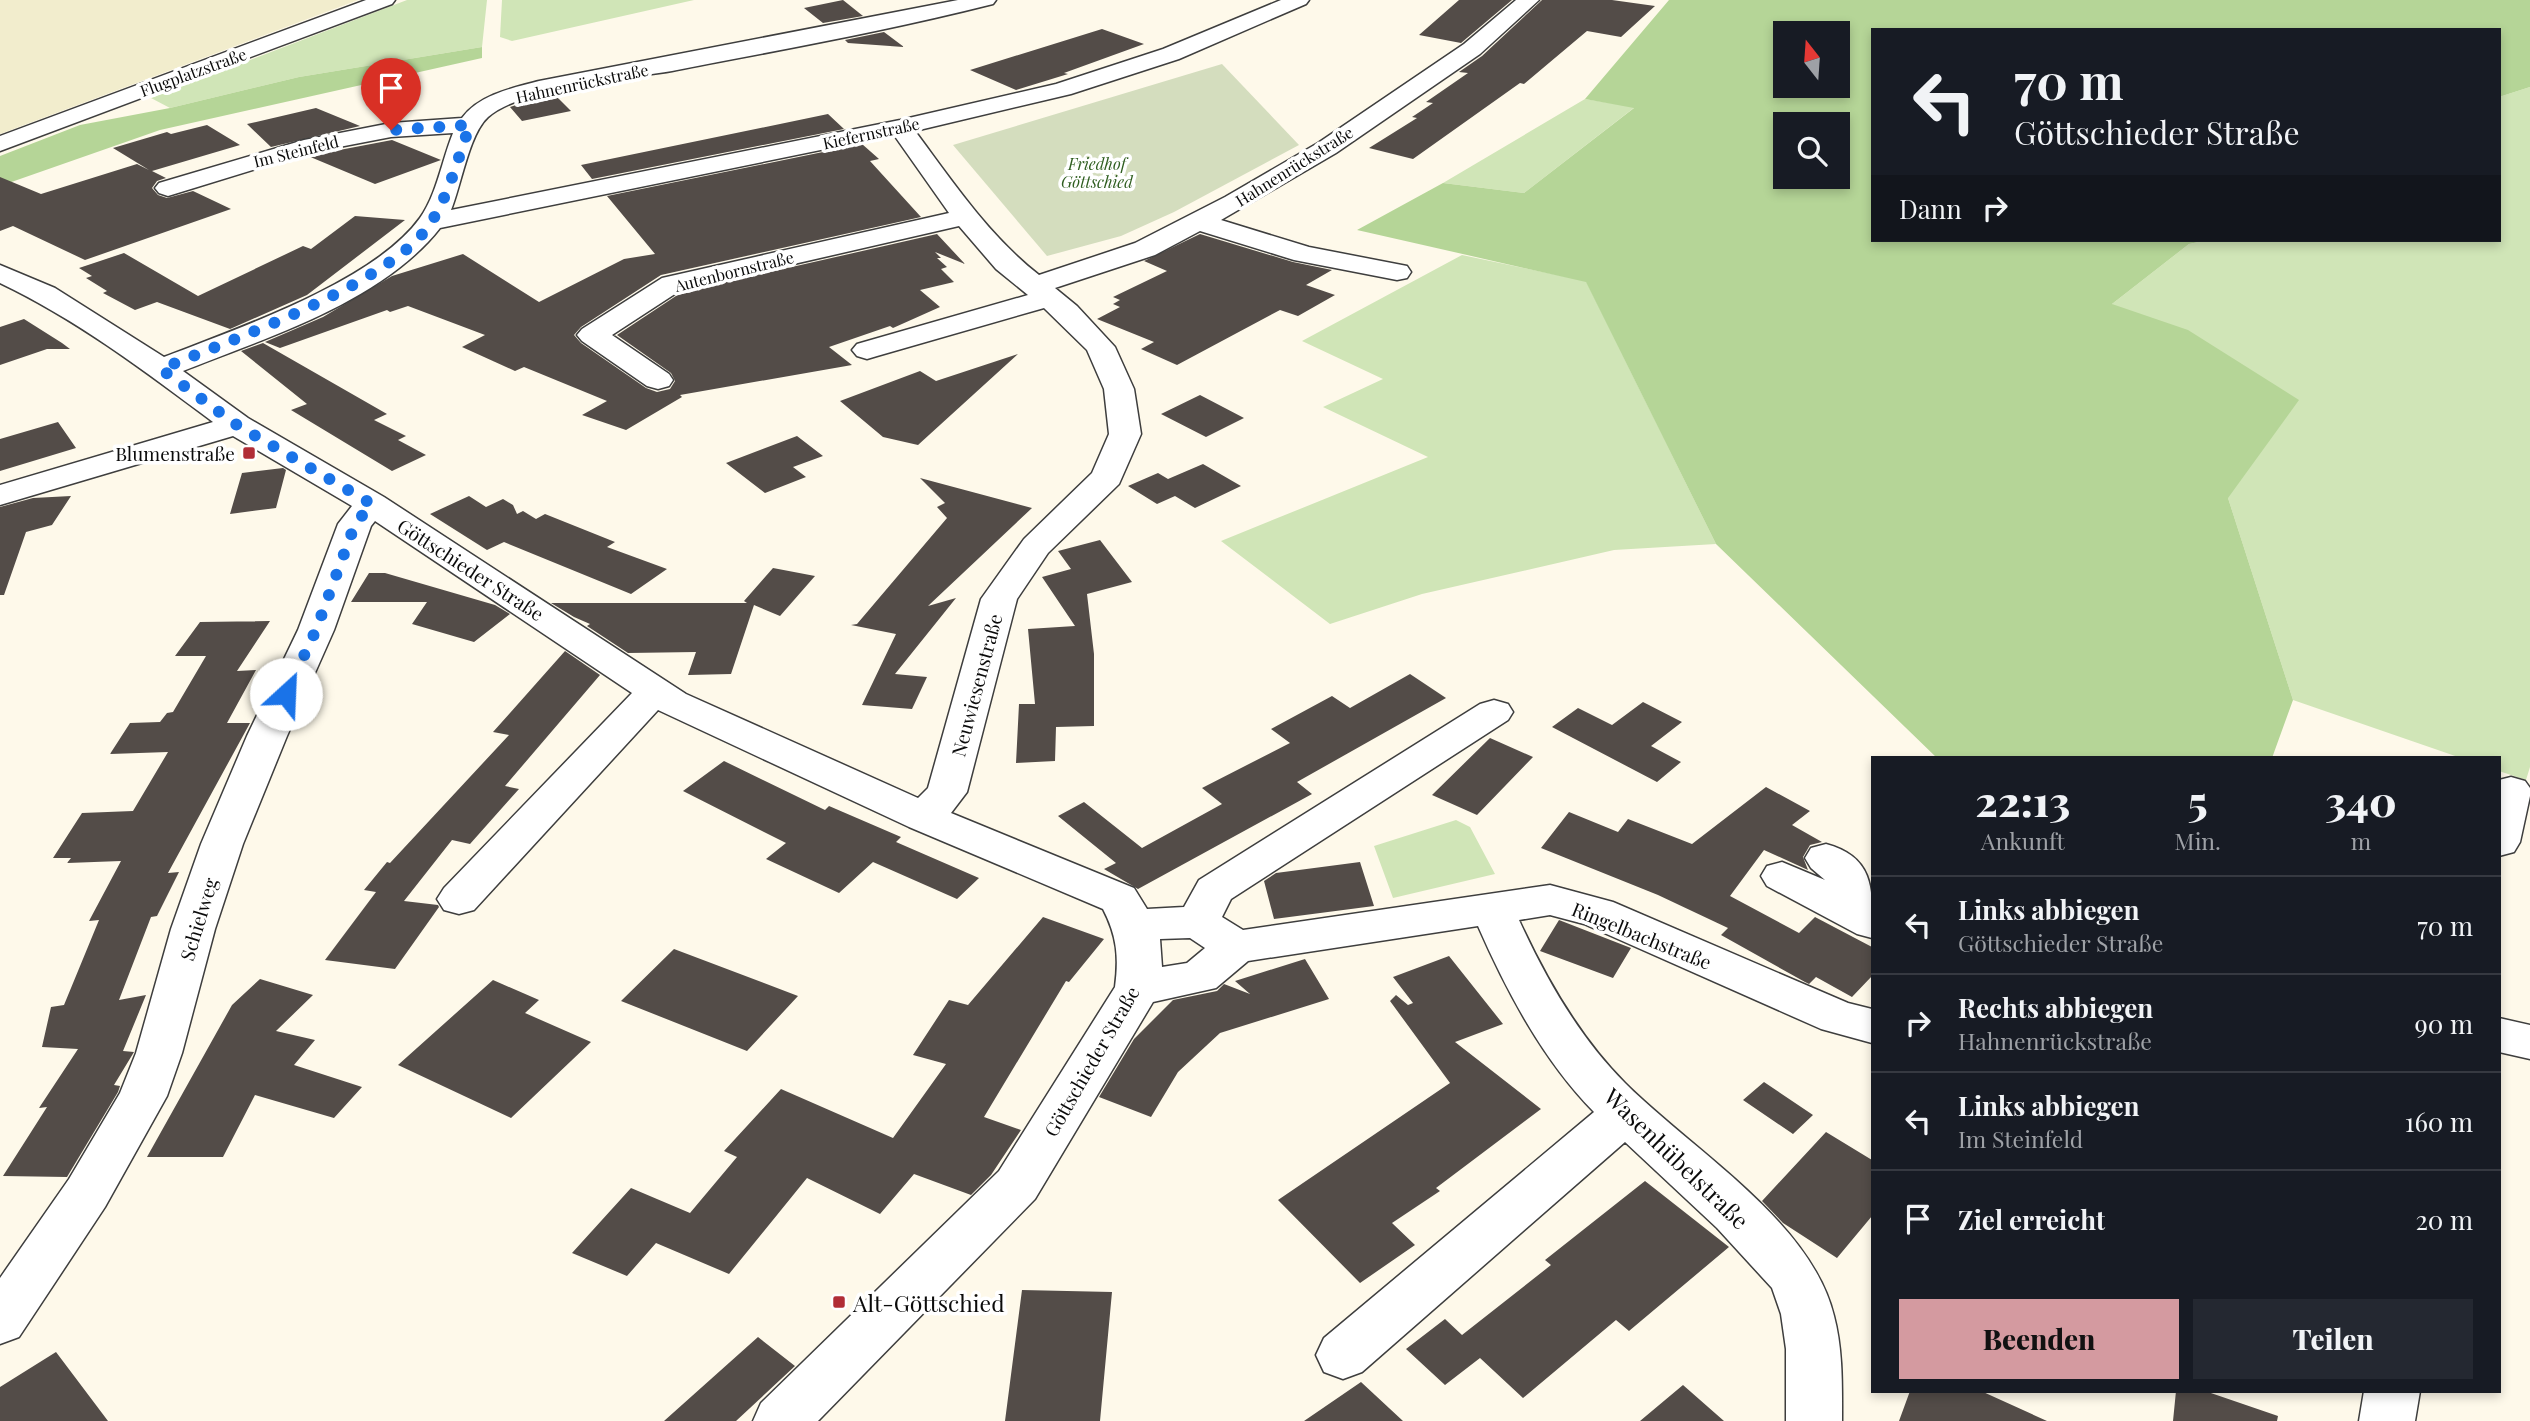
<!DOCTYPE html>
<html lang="de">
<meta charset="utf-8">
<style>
body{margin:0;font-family:"Playfair Display",serif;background:#242831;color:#f1f3f6;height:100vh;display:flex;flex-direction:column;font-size:26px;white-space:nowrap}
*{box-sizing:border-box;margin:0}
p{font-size:23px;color:#9ea1a6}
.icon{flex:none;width:38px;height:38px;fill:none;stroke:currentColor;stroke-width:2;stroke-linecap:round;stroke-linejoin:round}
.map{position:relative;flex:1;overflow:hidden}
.drawer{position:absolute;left:1871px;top:756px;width:630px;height:637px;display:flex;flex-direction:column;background:#171b24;border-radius:0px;box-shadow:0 4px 10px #0003}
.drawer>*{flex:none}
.top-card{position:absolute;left:1871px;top:28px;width:630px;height:214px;border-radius:0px;box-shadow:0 4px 10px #0003;background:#171b24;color:#f1f3f6;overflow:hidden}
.needle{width:46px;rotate:343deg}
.buttons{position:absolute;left:1773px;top:21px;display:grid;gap:14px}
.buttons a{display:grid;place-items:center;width:77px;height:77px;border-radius:0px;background:#171b24;box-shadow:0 4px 10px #0003;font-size:35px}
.pin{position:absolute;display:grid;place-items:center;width:60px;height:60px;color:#fff;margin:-72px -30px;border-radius:50% 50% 50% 0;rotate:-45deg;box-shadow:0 0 7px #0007}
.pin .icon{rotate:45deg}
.me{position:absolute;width:77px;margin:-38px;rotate:25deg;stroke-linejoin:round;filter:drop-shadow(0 0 5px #0008)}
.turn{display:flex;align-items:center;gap:24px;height:147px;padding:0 28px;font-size:32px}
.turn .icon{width:91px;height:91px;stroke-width:2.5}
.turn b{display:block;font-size:49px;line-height:60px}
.then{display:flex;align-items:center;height:66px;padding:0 28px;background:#0003;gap:14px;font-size:26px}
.eta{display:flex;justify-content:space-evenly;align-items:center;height:119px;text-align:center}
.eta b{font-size:42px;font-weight:800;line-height:49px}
.button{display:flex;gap:14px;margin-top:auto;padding:14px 28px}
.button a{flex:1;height:80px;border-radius:0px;background:#d49aa0;color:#111;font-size:28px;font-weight:800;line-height:80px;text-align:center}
.button a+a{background:#242831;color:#f1f3f6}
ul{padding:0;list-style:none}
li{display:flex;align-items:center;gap:21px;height:98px;padding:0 28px;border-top:2px solid #363941}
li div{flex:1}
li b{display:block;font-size:26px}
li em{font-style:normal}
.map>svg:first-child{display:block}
.farmland{fill:#f2edcd}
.green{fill:#d0e5b7}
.forest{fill:#b5d597;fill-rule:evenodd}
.cemetery{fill:#d4ddbe}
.building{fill:#534c48}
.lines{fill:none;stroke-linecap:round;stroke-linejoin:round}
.minor-casing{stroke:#3e3e3e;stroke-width:3}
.minor{fill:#fff;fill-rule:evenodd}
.route{stroke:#1a73e8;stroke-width:12;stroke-dasharray:0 21.6}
.poi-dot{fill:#b12d36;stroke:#fff;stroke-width:2.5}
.labels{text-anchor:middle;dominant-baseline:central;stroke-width:7;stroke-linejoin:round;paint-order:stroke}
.far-street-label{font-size:16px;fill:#0b0b0b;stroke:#fff}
.far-park-label{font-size:16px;font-style:italic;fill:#2f5e20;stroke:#fff}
.poi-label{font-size:19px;fill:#0b0b0b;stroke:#fff;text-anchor:end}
.street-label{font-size:19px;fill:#0b0b0b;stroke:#fff}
.near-street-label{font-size:23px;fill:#0b0b0b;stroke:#fff}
.near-poi-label{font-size:23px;fill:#0b0b0b;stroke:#fff;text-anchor:start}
</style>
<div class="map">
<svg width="2530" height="1421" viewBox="0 0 2530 1421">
<rect width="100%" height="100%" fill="#fef9ea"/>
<path class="farmland" d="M 0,0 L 358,0 L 0,134 Z"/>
<path class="green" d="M 407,0 L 487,0 L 482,47 L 299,77 L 170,108 L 151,98 Z
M 502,0 L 694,0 L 512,41 L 500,37 Z
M 2530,87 L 2530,767 L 2526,780 L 2499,771 L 2499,758 L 2461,758 L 2293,700 L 2228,498 L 2112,304 L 2189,244 L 2208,240 L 2499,240 L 2499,97 Z
M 1585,99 L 1635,107 L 1524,193 L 1443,183 Z
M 1462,255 L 1586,281 L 1716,544 L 1614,550 L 1422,594 L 1330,624 L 1221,541 L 1428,457 L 1323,407 L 1383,379 L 1302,341 Z
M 1456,820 L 1470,827 L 1495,874 L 1393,898 L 1374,846 Z"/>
<path class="forest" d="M 1669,0 L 2530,0 L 2530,87 L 2499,97 L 2499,30 L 1872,30 L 1872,240 L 2208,240 L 2189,244 L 2112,304 L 2188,330 L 2299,400 L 2228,498 L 2293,700 L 2272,758 L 1937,758 L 1716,544 L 1586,282 L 1357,230 L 1443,183 L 1524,193 L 1634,108 L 1585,99 ZM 1838,33 L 1838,86 L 1785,86 L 1785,33 ZM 1785,124 L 1838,124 L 1838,177 L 1785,177 Z
M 482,47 L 482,58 L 160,130 L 0,186 L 0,156 L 80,125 L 170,108 L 299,77 Z"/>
<path class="cemetery" d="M 1222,64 L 1299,145 L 1174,212 L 1121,236 L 1047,256 L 953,145 Z"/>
<path class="building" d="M 843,0 L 863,16 L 823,23 L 804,8 Z
M 1459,0 L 1512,0 L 1461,43 L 1419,35 Z
M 1542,0 L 1612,0 L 1655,6 L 1621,37 L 1587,31 L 1524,84 L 1520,83 L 1413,159 L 1369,148 L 1417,118 L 1412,117 L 1433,103 L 1426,102 L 1468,73 L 1459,72 L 1482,56 Z
M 1102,29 L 1144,44 L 1064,73 L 1068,74 L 1016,90 L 970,70 Z
M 884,32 L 904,47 L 848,43 L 845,40 Z
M 553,93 L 571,111 L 522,121 L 510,107 Z
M 316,108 L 360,126 L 271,147 L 247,124 Z
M 828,114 L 844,129 L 592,179 L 581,165 Z
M 207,125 L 240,145 L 152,171 L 166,178 L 157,181 L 152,188 L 158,195 L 167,198 L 193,191 L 231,209 L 85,260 L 13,226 L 0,231 L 0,177 L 41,194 L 137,164 L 149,170 L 113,148 L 167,132 L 171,134 Z
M 392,140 L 441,160 L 375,184 L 308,156 Z
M 862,144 L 879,159 L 870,161 L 921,217 L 661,275 L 581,327 L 574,335 L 581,343 L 646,388 L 657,392 L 670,389 L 675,381 L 671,373 L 617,335 L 682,292 L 937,234 L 965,264 L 935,252 L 941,258 L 937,258 L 947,267 L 941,269 L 954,282 L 920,290 L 940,307 L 893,328 L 890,326 L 829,347 L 852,365 L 680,395 L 682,397 L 626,430 L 582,415 L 607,401 L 524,367 L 515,371 L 462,347 L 485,335 L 408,306 L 390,312 L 387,310 L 280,348 L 265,342 L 323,317 L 392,276 L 463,254 L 539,302 L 624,259 L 655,254 L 607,196 Z
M 355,216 L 405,220 L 307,295 L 230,329 L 157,302 L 135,310 L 103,293 L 107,291 L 86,278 L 92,276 L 79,268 L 124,253 L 198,296 L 303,246 L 311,249 Z
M 1200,234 L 1293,262 L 1332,270 L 1306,285 L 1335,295 L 1298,316 L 1280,310 L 1177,365 L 1141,349 L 1154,342 L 1097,319 L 1120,307 L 1113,304 L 1120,300 L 1113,297 L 1167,271 L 1144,261 Z
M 24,319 L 62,343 L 70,349 L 47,349 L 0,365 L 0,327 Z
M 263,343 L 387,414 L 374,420 L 406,436 L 398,440 L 426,455 L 392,471 L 291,410 L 307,404 L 241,351 Z
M 1018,354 L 918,445 L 883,437 L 840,401 L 920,371 L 936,381 Z
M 1200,395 L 1244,418 L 1206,437 L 1161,414 Z
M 58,422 L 76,448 L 0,471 L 0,439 Z
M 797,436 L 823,456 L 793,467 L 806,477 L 765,493 L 726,463 Z
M 1203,464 L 1241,486 L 1195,508 L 1175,496 L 1157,504 L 1128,486 L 1158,473 L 1168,479 Z
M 283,468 L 286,470 L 276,508 L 230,514 L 242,473 Z
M 920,478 L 1032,508 L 928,606 L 956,598 L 895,674 L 927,677 L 912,709 L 862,705 L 896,634 L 851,625 L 857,624 L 947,518 L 937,507 L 945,503 Z
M 71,496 L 52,525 L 26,532 L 4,595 L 0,595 L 0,507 L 33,498 Z
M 469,496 L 486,507 L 503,499 L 513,505 L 517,514 L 523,511 L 536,519 L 545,514 L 615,542 L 607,547 L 667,569 L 631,594 L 504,542 L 487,550 L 430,514 Z
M 1100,540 L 1132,582 L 1087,594 L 1094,654 L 1094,726 L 1056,727 L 1055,761 L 1016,763 L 1019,704 L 1035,704 L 1028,629 L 1075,626 L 1042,577 L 1071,569 L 1058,551 Z
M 773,568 L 815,576 L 780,616 L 754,605 L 731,674 L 688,675 L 696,652 L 628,653 L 587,626 L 590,624 L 574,617 L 551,603 L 747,603 L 744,601 Z
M 369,573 L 385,573 L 495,605 L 510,614 L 474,642 L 412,624 L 427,602 L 351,602 Z
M 270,621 L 237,671 L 256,670 L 227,723 L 250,723 L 168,873 L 179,872 L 157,916 L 151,917 L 119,1000 L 146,995 L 123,1051 L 134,1052 L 114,1085 L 120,1086 L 118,1092 L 67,1177 L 3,1176 L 47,1107 L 39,1108 L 78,1049 L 42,1047 L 51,1007 L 64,1005 L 99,920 L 89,921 L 121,861 L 67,863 L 71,858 L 53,858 L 82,813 L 133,811 L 168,752 L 110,754 L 130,723 L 160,722 L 167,713 L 173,712 L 206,656 L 175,656 L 200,622 Z
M 565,651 L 600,675 L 505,786 L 519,789 L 470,844 L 452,840 L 404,901 L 438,905 L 439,907 L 395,969 L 325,960 L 376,892 L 364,890 L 387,862 L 390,863 L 509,735 L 493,732 Z
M 1410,674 L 1446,698 L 1297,782 L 1312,794 L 1138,889 L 1104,869 L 1116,863 L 1058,816 L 1084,802 L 1142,848 L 1222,804 L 1202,788 L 1290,743 L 1271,729 L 1332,696 L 1350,708 Z
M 1643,702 L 1682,722 L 1651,746 L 1681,762 L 1657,782 L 1552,727 L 1578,708 L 1612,725 Z
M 1490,738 L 1533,757 L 1477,815 L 1432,795 Z
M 724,761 L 825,810 L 829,806 L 901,837 L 896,842 L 979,878 L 957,899 L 873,862 L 839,893 L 766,859 L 786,843 L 683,791 Z
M 1766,787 L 1810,811 L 1792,825 L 1822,842 L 1810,845 L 1803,857 L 1808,870 L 1764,850 L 1730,896 L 1799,933 L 1815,917 L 1872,947 L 1872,976 L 1852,997 L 1816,977 L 1809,984 L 1805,982 L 1721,935 L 1728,928 L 1658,895 L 1541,848 L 1569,812 L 1618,832 L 1628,819 L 1692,844 Z
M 1360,862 L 1374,906 L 1274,919 L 1264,881 L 1276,873 Z
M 1043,917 L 1104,939 L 1069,982 L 1066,981 L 984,1117 L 1021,1130 L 991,1175 L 971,1195 L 914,1174 L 880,1214 L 807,1178 L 729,1274 L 656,1243 L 627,1276 L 572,1253 L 631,1188 L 690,1213 L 737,1157 L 724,1151 L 781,1089 L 893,1138 L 946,1064 L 913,1055 L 949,1000 L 968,1005 Z
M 1559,920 L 1631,948 L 1613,978 L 1540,951 Z
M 674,949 L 798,996 L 747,1051 L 621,1001 Z
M 1449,956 L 1503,1024 L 1455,1042 L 1541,1109 L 1436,1188 L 1440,1191 L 1392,1223 L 1415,1245 L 1360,1283 L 1278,1200 L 1450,1083 L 1390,1001 L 1396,995 L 1408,1005 L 1413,1003 L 1393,977 Z
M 1305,959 L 1329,999 L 1220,1033 L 1178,1072 L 1151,1117 L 1099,1097 L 1134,1039 L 1173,1000 L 1217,991 L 1224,984 L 1250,994 L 1235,981 Z
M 260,979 L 313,995 L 276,1031 L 315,1040 L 294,1065 L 362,1087 L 334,1118 L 255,1095 L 223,1157 L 147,1157 L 232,1005 Z
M 493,980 L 539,1000 L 525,1013 L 591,1042 L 511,1118 L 398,1065 Z
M 1764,1082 L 1813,1115 L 1793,1134 L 1743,1100 Z
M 1826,1132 L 1872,1160 L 1872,1216 L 1837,1258 L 1783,1223 L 1762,1201 Z
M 1645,1181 L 1729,1247 L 1629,1331 L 1616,1320 L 1523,1398 L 1480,1358 L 1445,1385 L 1406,1349 L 1445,1319 L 1462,1335 L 1551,1265 L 1545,1260 Z
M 1022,1290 L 1112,1292 L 1100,1421 L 1005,1421 Z
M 758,1337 L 795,1366 L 736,1421 L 664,1421 Z
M 56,1352 L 108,1421 L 0,1421 L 0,1387 Z
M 1361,1382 L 1403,1421 L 1304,1421 Z
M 1683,1385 L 1724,1421 L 1640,1421 Z
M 1910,1391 L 1981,1391 L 2047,1421 L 1899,1421 Z
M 2176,1391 L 2205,1391 L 2278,1416 L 2277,1421 L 2173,1421 Z"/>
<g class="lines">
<defs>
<path id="minor" d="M 366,0 L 395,0 L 392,4 L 0,151 L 0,136 Z
M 958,0 L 996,0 L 993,4 C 887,31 779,50 672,71 C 625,79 523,87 488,117 C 469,134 461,186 451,210 L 900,120 L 1056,84 L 1163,49 L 1281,0 L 1309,0 L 1306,4 L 1179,59 L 1071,94 L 915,131 C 953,182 988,235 1039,275 L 1135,243 L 1225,197 L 1318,143 L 1464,44 L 1516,0 L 1539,0 L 1480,54 L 1336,153 L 1221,220 L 1309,247 L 1407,266 L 1411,272 L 1407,278 L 1397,280 L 1294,260 L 1200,231 L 1155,255 L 1055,288 L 1077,306 L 1115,347 L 1134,389 L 1141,434 L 1119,484 L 1048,553 L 1017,599 L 967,792 L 951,813 L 1134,888 L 1147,909 L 1184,907 L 1199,880 L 1480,704 L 1494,700 L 1508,704 L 1513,712 L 1508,720 L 1231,899 L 1222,917 L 1243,930 L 1550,885 L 1613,902 L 1848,1003 L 1872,1009 L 1872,1043 L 1821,1029 L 1584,924 L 1550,915 L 1519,920 C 1546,979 1579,1037 1625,1083 C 1692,1150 1811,1221 1834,1316 C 1843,1350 1842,1386 1842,1421 L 1786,1421 L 1786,1349 L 1781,1314 L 1772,1288 L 1717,1228 L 1625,1142 L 1362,1372 L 1343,1379 L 1324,1372 L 1316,1355 L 1324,1338 L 1594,1112 C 1543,1060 1507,992 1478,926 L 1248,961 L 1216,988 L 1153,1002 L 1035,1199 L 818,1421 L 753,1421 L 761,1403 L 999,1171 L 1115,987 C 1119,957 1117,936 1103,909 L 909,827 L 658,710 L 474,910 L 459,914 L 444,910 L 437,899 L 444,888 L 632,693 L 375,521 L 371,526 L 334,630 L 287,736 L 243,844 L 215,929 L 182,1053 L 167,1096 L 105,1207 L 19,1337 L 0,1344 L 0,1278 L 69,1179 L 120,1093 L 136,1053 L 171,929 L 201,844 L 247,736 L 298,630 L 338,524 L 352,506 L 233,436 L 0,505 L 0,485 L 213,422 C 146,372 76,319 0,283 L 0,265 L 55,288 L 164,357 C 236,329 374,282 420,218 C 437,194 442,160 453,133 L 391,137 L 308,153 L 168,196 L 159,193 L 155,188 L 159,183 L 304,140 L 391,123 L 462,118 C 479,95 512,88 539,81 ZM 894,135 L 949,213 L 662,278 L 582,329 L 577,335 L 582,341 L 647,386 L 658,389 L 669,386 L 673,380 L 669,374 L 612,335 L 681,290 L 959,226 L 996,269 L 1028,295 L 857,344 L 852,350 L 857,356 L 867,359 L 877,356 L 1044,308 L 1087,350 L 1104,389 L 1109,434 L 1092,473 L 1024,539 L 981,599 L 928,788 L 918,798 L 686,694 L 384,497 L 248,418 L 183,371 C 268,337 382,302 440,228 ZM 1190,938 L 1205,948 L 1187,963 L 1162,967 L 1160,939 Z
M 2511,777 L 2525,781 L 2530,788 L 2530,796 L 2520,842 L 2514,852 L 2499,856 L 2499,780 Z
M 1826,844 C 1878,858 1872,895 1872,938 L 1857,934 L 1767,886 L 1761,876 L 1767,866 L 1782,862 L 1825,880 L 1811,868 L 1805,858 L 1811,848 Z
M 2499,1018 L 2530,1025 L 2530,1059 L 2499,1052 Z
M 2364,1391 L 2420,1391 L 2415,1421 L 2359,1421 Z"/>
</defs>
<use href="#minor" class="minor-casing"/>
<use href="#minor" class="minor"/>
</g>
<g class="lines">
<path class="route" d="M 286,694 L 316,630 L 355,524 L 372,504 L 237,425 L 161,369 C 230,340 395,283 432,221 C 450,192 458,157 470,125 L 391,130"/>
</g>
<g class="poi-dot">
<rect x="242" y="446" width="14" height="14" rx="3.5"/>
<rect x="832" y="1295" width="14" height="14" rx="3.5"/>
</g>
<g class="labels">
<g class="far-street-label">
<text transform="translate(193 72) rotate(-20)">Flugplatzstraße</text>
<text transform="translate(582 83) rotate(-12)">Hahnenrückstraße</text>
<text transform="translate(871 133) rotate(-12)">Kiefernstraße</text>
<text transform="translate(296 151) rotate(-14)">Im Steinfeld</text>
<text transform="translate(1294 166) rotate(-32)">Hahnenrückstraße</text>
<text transform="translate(734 271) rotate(-14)">Autenbornstraße</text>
</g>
<g class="far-park-label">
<text x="1097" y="163">Friedhof<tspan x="1097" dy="18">Göttschied</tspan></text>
</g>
<g class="poi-label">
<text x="235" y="453">Blumenstraße</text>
</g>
<g class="street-label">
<text transform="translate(471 569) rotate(33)">Göttschieder Straße</text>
<text transform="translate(976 685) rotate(-75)">Neuwiesenstraße</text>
<text transform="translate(198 919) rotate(-73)">Schielweg</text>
<text transform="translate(1642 935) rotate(22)">Ringelbachstraße</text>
<text transform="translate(1091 1061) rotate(-60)">Göttschieder Straße</text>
</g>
<g class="near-street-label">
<text transform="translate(1677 1158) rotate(44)">Wasenhübelstraße</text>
</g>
<g class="near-poi-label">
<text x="853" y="1302">Alt-Göttschied</text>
</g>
</g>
</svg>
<div class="buttons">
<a><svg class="needle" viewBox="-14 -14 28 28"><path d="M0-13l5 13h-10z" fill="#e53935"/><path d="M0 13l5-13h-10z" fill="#9ea1a6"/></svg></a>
<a><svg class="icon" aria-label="search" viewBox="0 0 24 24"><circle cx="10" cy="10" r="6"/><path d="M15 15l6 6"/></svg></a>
</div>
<div class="pin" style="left:391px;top:130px;background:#d93025"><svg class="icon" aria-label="arrive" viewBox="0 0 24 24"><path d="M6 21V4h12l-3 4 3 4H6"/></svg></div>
<svg class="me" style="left:286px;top:694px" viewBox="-20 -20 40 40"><circle r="19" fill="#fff"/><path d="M0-13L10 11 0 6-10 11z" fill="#1a73e8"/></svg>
<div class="top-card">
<div class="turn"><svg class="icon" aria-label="left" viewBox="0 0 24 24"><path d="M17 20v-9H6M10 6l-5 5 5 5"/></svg><div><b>70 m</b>Göttschieder Straße</div></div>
<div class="then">Dann<svg class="icon" aria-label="right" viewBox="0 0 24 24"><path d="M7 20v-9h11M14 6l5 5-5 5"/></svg></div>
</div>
<section class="drawer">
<div class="eta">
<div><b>22:13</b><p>Ankunft</p></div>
<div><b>5</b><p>Min.</p></div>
<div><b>340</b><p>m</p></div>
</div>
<ul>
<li><svg class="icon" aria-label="left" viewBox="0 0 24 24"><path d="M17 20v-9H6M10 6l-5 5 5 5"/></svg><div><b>Links abbiegen</b><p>Göttschieder Straße</p></div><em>70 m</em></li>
<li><svg class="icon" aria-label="right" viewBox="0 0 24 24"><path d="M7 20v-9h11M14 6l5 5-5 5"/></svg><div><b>Rechts abbiegen</b><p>Hahnenrückstraße</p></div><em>90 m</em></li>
<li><svg class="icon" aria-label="left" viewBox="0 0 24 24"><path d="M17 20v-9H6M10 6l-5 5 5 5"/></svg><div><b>Links abbiegen</b><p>Im Steinfeld</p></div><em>160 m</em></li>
<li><svg class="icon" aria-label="arrive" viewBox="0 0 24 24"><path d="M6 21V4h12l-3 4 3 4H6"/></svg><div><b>Ziel erreicht</b></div><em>20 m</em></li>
</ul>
<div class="button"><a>Beenden</a><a>Teilen</a></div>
</section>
</div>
